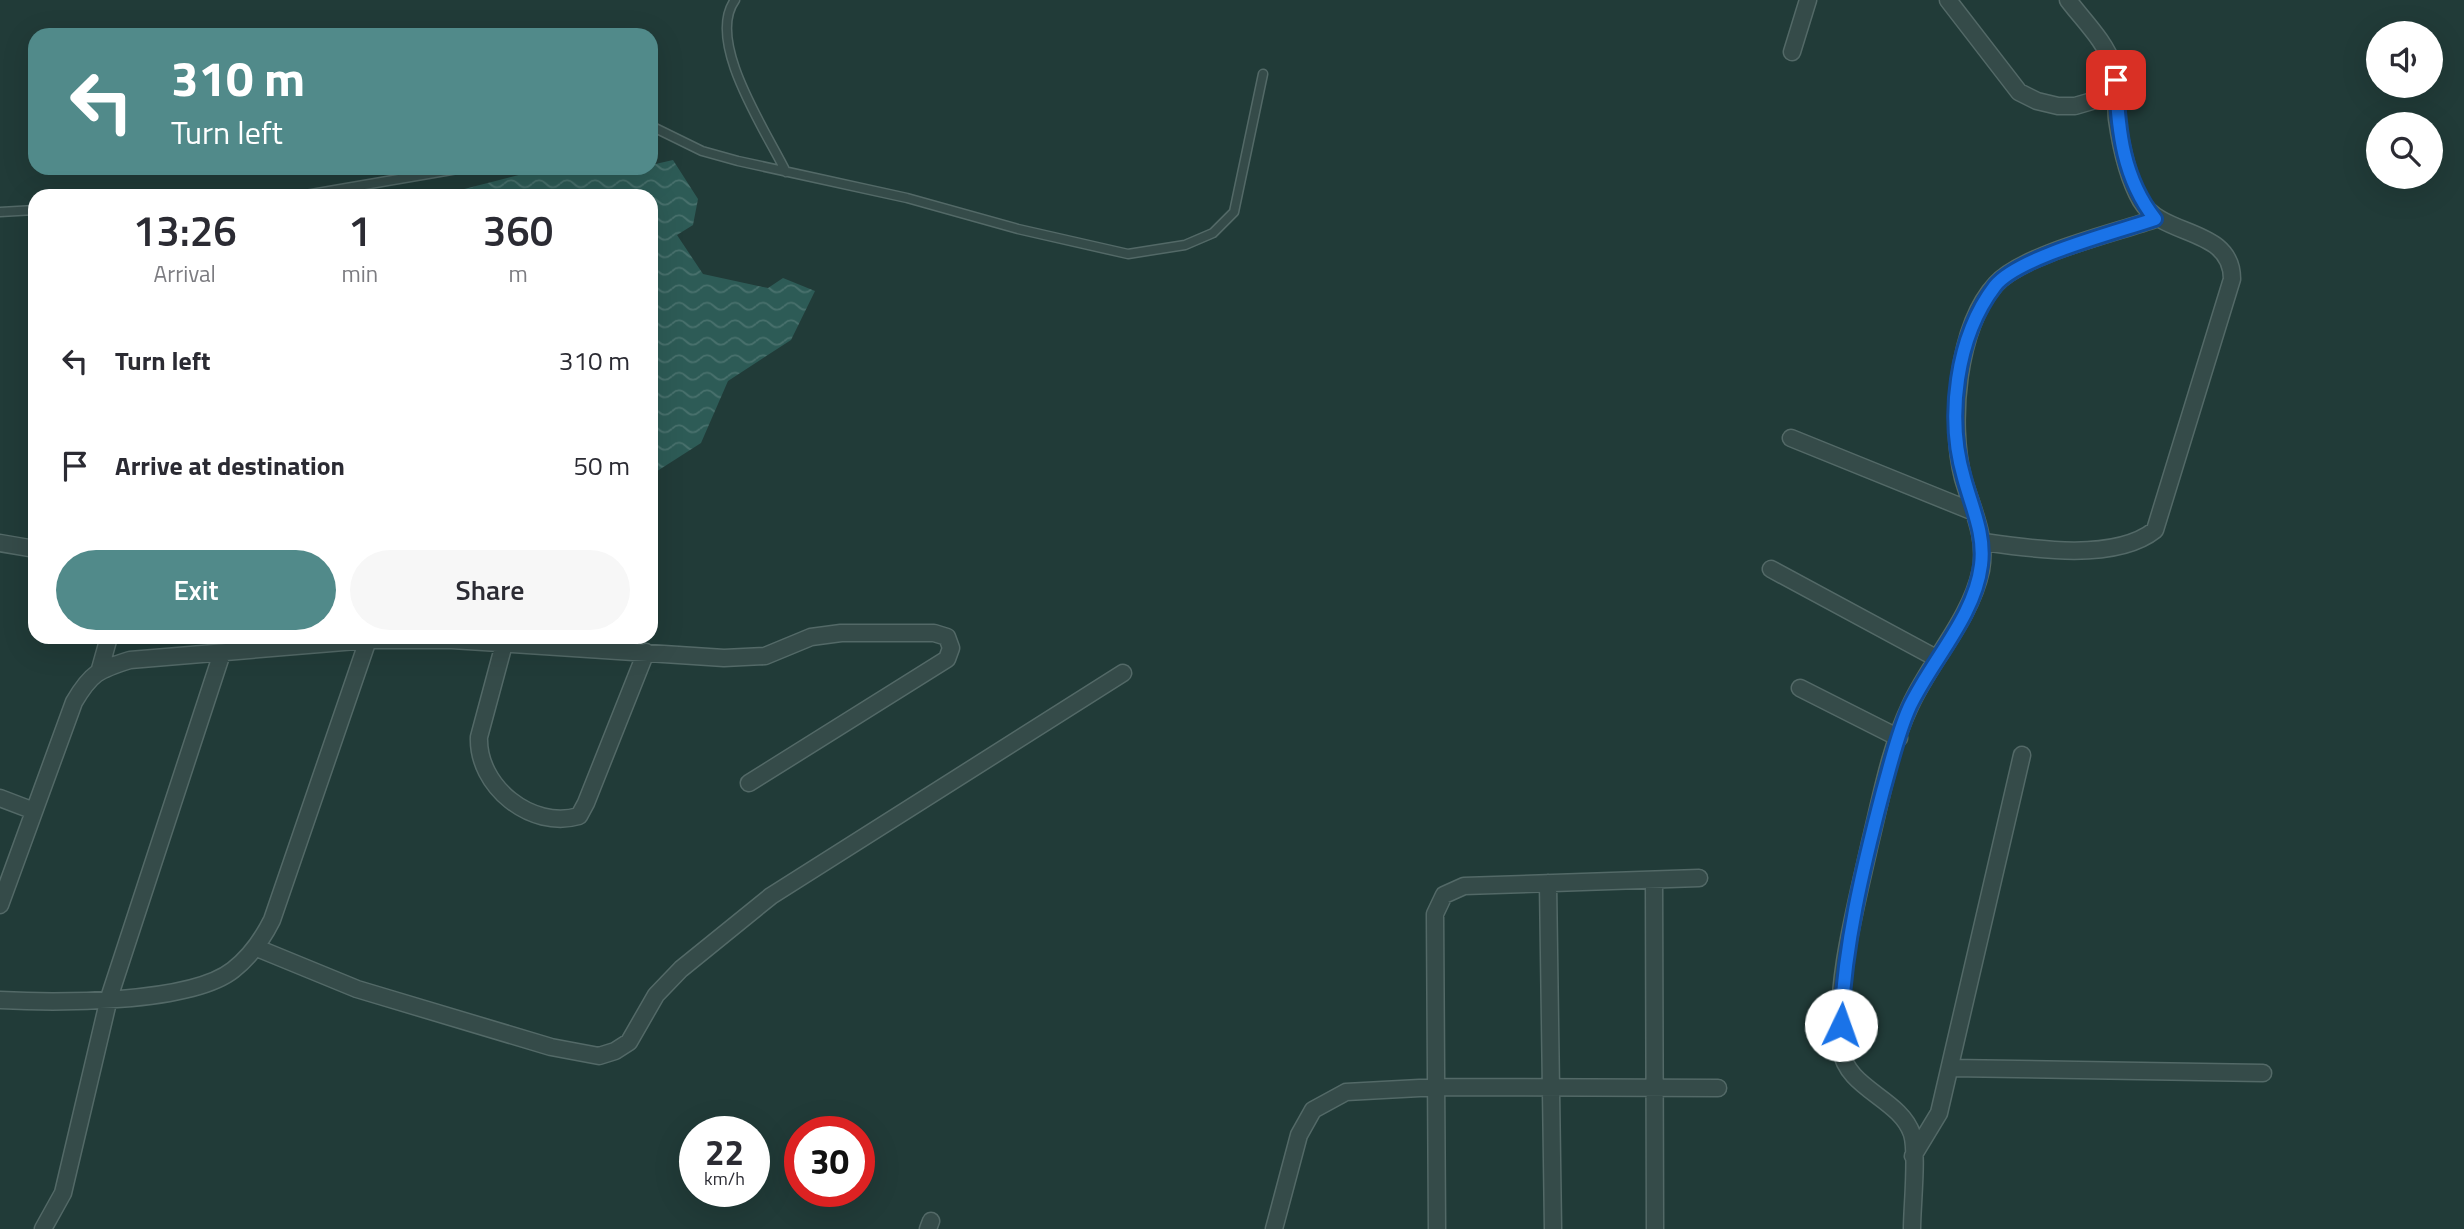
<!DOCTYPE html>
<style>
body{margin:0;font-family:"Titillium Web",sans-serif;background:#f7f7f7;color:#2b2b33;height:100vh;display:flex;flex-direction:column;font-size:26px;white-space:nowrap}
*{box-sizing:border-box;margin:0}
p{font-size:23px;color:#7c7c81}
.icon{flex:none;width:38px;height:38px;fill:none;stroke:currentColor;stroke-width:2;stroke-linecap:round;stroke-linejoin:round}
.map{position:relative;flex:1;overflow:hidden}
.sheet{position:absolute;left:28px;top:189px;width:630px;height:455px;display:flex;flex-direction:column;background:#fff;border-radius:21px;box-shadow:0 7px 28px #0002}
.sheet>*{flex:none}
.guide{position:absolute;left:28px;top:28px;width:630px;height:147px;border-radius:21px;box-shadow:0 7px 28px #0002;background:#518a8a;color:#fff;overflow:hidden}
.controls{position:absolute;left:2366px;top:21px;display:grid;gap:14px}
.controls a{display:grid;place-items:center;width:77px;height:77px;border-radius:50%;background:#fff;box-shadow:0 7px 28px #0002;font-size:35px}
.speed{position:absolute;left:679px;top:1116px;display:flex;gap:14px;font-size:35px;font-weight:700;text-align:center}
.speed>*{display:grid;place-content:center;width:91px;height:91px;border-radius:50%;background:#fff;box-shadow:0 7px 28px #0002;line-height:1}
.speed small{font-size:18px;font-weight:400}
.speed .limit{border:10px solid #d22;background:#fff;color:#111}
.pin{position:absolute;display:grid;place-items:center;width:60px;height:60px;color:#fff;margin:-30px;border-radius:14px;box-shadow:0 4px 10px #0006}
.me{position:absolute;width:77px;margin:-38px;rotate:3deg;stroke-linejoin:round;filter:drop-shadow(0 0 5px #0008)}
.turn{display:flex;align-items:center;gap:24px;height:147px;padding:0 28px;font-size:32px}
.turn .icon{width:91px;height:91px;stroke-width:2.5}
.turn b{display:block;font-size:49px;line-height:60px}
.eta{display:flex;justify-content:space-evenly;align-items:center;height:119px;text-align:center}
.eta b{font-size:42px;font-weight:600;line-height:49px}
.cta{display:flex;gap:14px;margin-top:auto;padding:14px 28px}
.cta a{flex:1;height:80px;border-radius:42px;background:#518a8a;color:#fff;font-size:28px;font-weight:600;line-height:80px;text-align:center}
.cta a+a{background:#f7f7f7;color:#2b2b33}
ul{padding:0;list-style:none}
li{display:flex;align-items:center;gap:21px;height:105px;padding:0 28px}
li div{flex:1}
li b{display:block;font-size:26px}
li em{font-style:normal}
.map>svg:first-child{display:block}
.water{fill:url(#water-waves)}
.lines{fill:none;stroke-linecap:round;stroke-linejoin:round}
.lane-casing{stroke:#536967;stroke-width:11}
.street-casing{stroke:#536967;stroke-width:19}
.lane{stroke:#354b49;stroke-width:8}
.street{stroke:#354b49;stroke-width:16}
.route-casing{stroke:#114b97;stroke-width:18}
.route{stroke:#1a73e8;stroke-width:12}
</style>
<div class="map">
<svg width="2464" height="1229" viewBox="0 0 2464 1229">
<defs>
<pattern id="water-waves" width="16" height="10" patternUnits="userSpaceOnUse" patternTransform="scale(1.75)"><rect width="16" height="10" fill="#2d5b56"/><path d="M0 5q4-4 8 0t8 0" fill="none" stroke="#49716d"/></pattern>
</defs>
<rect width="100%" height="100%" fill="#213b38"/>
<path class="water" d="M 673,160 L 698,199 L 693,225 L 677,235 L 703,274 L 768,288 L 783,278 L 815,291 L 791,340 L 728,381 L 701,443 L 651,475 L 651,196 L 437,196 L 546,168 L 585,168 L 615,174 L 651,168 L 651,165 Z"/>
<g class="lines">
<defs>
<path id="lane" d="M 735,0 C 705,41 766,131 786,172
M 651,126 L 702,151 L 738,161 L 907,198 L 1018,229 L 1128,254 L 1185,245 L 1213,233 L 1234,212 L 1263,74
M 300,196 L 463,168
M 0,212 L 35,210"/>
<path id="street" d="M 1948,0 L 2019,92 L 2037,101 L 2058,106 L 2075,106 L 2116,94
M 1792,52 L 1808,0
M 1791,438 L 1974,512
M 1984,542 C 2032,549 2115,562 2155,530 L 2232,279 C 2232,227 2163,238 2141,201 C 2127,177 2121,147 2117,119 C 2115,102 2119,83 2113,66 C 2106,42 2083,20 2068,0
M 0,543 L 35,549
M 1771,569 L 1936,658
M 504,644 L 479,737 C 477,786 531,830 579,816 L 586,803 L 646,652
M 100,669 L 109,637
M 1800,688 L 1899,738
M 0,798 L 34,811
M 1654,880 L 1655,1229
M 1548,883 L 1553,1229
M 0,905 L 74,702 C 91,673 98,670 130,660 L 368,640 L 452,640 L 724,658 L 765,656 L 811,637 L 841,633 L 934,633 L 947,637 L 951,648 L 947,659 L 749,783
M 257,948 L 357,989 L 551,1047 L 599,1056 L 615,1051 L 629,1042 L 656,995 L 681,969 L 771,896 L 1123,673
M 0,1000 C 54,1003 190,1004 233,970 C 251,956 262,940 272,920 L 369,637
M 1951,1068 L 2263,1073
M 1913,1156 L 1939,1113 L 2022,755
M 43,1229 L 63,1193 L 109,998 L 222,653
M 928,1229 L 931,1221
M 1274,1229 L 1299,1135 L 1313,1110 L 1346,1092 L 1438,1087 L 1718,1088
M 1437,1229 L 1435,914 L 1444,895 L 1464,886 L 1699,878
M 1912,1229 C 1912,1206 1918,1153 1912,1134 C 1900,1098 1846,1089 1841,1049 C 1834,985 1856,906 1870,843 C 1881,798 1890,748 1910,706 C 1931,660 1970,620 1981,570 C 1987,537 1972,509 1963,478 C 1949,424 1957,326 1996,284 C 2023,254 2115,233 2155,219"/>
</defs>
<use href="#lane" class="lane-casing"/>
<use href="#street" class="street-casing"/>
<use href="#lane" class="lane"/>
<use href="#street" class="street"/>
</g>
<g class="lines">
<defs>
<path id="route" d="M 1841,1025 C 1844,946 1863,867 1883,791 C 1891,763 1898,732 1910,706 C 1932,660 1975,616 1981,565 C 1985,534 1972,508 1964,478 C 1946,418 1956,337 1995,286 C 2018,257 2117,232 2155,219 C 2123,178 2118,131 2116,80"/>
</defs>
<use href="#route" class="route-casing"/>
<use href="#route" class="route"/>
</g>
</svg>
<div class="controls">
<a><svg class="icon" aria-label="sound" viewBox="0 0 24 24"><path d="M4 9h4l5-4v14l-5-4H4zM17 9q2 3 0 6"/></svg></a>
<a><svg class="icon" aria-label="search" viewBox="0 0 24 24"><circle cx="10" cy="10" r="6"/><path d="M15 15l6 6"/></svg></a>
</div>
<div class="speed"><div>22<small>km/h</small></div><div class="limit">30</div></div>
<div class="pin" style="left:2116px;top:80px;background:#d93025"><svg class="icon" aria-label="arrive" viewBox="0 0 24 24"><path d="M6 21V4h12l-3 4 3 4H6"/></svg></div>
<svg class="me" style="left:1841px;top:1025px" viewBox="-20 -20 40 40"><circle r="19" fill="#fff"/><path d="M0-13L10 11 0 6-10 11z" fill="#1a73e8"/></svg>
<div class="guide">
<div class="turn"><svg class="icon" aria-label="left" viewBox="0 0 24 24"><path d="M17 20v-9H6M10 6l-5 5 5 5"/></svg><div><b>310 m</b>Turn left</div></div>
</div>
<section class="sheet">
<div class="eta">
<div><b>13:26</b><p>Arrival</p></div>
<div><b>1</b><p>min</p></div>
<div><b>360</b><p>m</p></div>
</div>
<ul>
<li><svg class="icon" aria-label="left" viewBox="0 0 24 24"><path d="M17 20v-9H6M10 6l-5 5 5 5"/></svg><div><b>Turn left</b></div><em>310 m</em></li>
<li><svg class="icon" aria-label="arrive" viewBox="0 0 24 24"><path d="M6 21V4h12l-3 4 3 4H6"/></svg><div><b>Arrive at destination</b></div><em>50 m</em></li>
</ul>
<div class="cta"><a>Exit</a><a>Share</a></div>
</section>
</div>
